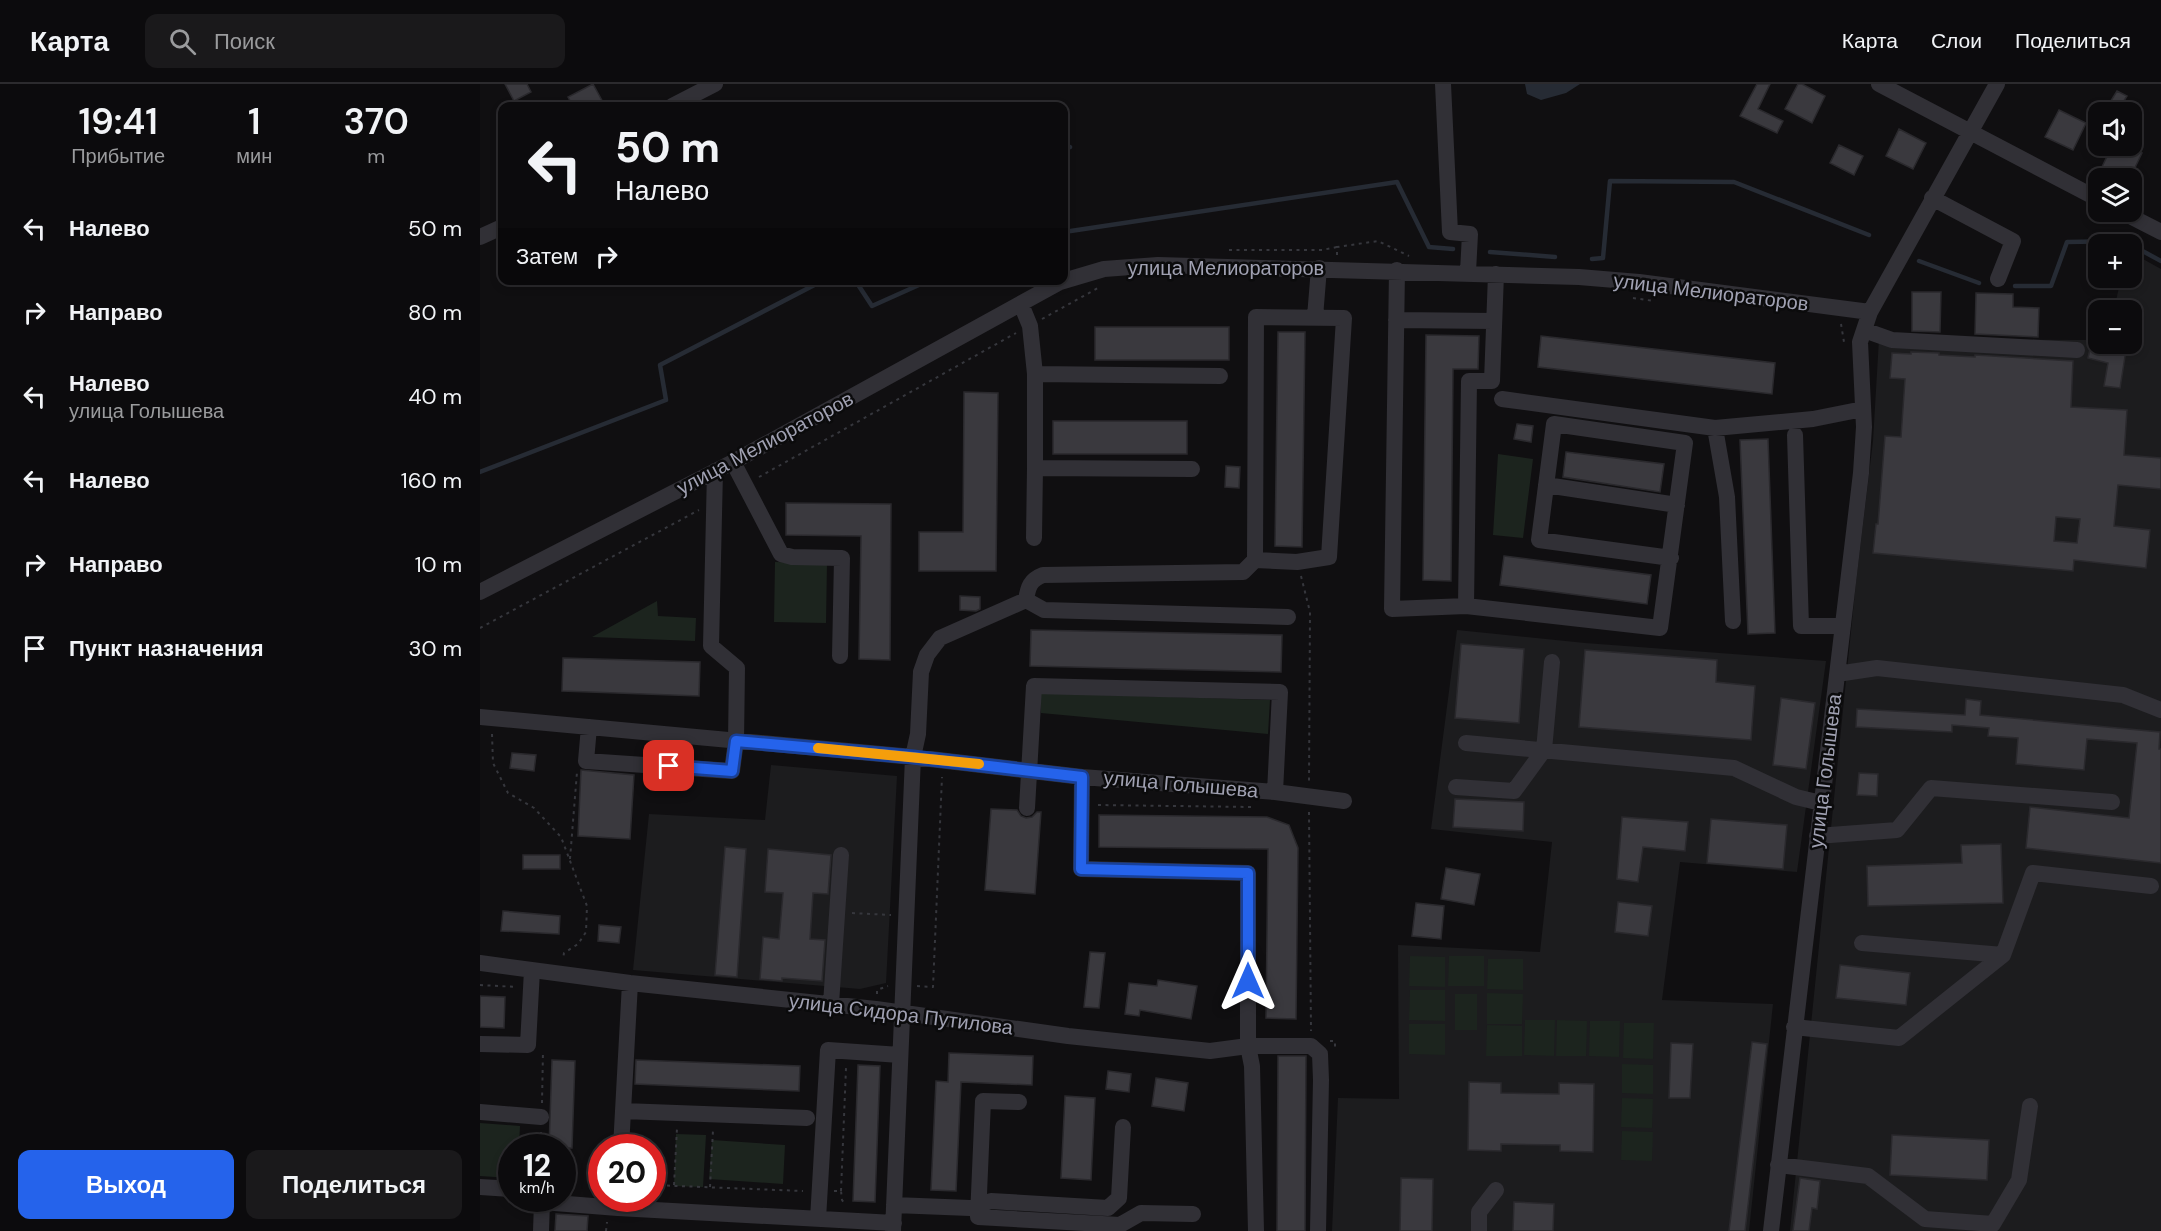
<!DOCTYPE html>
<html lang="ru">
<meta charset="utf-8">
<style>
body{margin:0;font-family:"DM Sans",sans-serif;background:#1a191b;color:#f1f3f6;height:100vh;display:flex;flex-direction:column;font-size:22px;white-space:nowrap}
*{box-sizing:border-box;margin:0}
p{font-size:20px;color:#9a9b9d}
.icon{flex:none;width:33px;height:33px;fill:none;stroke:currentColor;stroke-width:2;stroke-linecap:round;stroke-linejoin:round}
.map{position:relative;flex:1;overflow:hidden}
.panel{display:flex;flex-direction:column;background:#0c0b0d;width:480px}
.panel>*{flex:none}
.guide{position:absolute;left:18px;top:18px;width:570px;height:183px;border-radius:12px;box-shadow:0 3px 9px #0003,0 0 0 2px #2c2b2e;background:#0c0b0d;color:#f1f3f6;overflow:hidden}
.tools{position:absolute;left:1608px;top:18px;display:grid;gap:12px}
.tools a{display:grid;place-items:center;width:54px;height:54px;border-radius:12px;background:#0c0b0d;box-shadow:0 3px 9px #0003,0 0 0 2px #2c2b2e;font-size:30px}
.speed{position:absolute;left:18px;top:1050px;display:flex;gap:12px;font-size:30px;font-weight:700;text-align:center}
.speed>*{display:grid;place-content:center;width:78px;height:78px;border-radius:50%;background:#0c0b0d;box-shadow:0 3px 9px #0003,0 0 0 2px #2c2b2e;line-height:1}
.speed small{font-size:15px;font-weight:400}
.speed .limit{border:9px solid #d22;background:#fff;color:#111}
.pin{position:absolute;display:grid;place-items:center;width:51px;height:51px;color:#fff;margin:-26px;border-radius:12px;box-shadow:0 3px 9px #0006}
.me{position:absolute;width:66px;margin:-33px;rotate:0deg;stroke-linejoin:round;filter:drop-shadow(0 0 4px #0008)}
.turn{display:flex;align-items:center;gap:21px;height:126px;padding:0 18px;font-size:27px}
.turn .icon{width:78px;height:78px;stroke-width:2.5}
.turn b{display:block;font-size:42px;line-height:51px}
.then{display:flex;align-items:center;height:57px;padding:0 18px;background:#0003;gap:12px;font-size:22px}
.eta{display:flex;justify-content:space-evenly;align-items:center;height:102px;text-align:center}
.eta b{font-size:36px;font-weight:600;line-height:42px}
.cta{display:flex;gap:12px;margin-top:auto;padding:12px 18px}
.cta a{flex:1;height:69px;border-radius:12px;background:#2563eb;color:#fff;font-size:24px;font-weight:600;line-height:69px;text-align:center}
.cta a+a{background:#1a191b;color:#f1f3f6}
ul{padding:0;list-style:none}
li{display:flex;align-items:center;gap:18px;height:84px;padding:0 18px}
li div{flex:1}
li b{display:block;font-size:22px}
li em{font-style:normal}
header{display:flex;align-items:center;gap:36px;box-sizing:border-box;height:84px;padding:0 30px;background:#0c0b0d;border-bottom:2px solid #2c2b2e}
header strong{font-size:28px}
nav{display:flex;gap:33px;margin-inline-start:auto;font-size:21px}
.search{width:420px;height:54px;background:#1a191b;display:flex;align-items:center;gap:15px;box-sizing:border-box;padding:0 21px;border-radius:12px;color:#9a9b9d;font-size:22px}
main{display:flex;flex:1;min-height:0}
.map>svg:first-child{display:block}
.built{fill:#1c1c1e}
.green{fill:#1c241e}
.water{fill:#262b34}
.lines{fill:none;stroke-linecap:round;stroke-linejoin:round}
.stream{stroke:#262b34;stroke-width:4.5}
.building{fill:#3a393e;stroke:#2a292d;stroke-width:1.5;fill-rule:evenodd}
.path{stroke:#36373d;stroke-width:2;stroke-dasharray:3 4.5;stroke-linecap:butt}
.minor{stroke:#313036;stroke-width:16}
.route-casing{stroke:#184099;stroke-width:15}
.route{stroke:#2563eb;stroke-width:10}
.slow{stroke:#f59e0b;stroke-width:10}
.labels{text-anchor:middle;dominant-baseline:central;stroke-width:5;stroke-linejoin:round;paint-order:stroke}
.street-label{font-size:20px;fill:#a0a1b2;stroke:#0b0b0c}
</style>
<header>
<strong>Карта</strong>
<div class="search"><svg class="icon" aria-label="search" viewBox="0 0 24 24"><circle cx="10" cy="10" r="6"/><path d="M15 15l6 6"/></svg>Поиск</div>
<nav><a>Карта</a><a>Слои</a><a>Поделиться</a></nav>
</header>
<main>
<section class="panel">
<div class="eta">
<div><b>19:41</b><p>Прибытие</p></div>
<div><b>1</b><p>мин</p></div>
<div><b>370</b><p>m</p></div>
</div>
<ul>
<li><svg class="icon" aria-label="left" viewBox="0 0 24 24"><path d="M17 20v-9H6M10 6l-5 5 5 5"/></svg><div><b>Налево</b></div><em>50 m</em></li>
<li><svg class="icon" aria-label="right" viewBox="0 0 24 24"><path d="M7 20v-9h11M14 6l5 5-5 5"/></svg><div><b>Направо</b></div><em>80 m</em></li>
<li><svg class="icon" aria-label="left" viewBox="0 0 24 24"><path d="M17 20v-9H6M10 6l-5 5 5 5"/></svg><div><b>Налево</b><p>улица Голышева</p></div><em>40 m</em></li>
<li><svg class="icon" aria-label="left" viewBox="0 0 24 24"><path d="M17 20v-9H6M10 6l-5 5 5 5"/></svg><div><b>Налево</b></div><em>160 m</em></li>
<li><svg class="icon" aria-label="right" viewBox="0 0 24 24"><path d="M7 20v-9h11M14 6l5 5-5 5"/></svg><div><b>Направо</b></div><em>10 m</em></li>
<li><svg class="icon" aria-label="arrive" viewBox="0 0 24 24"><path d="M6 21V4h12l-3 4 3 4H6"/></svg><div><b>Пункт назначения</b></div><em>30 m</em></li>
</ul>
<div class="cta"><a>Выход</a><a>Поделиться</a></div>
</section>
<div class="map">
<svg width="1681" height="1147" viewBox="0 0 1681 1147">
<rect width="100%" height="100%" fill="#100f11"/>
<path class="built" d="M 1652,169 L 1681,185 L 1681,1147 L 1310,1147 L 1376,498 L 1393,357 L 1399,255 L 1612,256 L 1626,261 L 1652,260 L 1652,226 L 1634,226 L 1641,194 L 1652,194 Z
M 977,546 L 1105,559 L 1346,577 L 1317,788 L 1200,778 L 1182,916 L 1293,920 L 1269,1147 L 852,1147 L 858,1014 L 919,1015 L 918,861 L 1060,868 L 1072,758 L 951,745 Z
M 291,681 L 417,692 L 406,899 L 380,905 L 153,886 L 169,730 L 285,736 Z"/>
<path class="green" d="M 1018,370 L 1053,375 L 1043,454 L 1013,451 Z
M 295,478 L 347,479 L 346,539 L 294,538 Z
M 177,517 L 178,532 L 216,534 L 215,557 L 112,553 Z
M 560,609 L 790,616 L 788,650 L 561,629 Z
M 930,872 L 965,873 L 965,903 L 929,902 Z
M 969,872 L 1004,872 L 1004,902 L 968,902 Z
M 1008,875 L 1043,875 L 1043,906 L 1007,905 Z
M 930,906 L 965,906 L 965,937 L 929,936 Z
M 1007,909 L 1043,910 L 1042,940 L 1007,940 Z
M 975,910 L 997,910 L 997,946 L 975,946 Z
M 1045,936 L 1075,936 L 1074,972 L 1044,971 Z
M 1077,936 L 1107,937 L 1106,972 L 1076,972 Z
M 1110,937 L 1140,937 L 1139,973 L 1109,972 Z
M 1144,939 L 1174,939 L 1173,975 L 1143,974 Z
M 929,940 L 965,940 L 965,971 L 929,970 Z
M 1007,941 L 1042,942 L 1042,972 L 1006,972 Z
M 1142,980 L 1173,981 L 1173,1010 L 1142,1009 Z
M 1142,1014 L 1173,1015 L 1172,1044 L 1141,1043 Z
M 0,1039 L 40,1042 L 39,1063 L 32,1064 L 31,1094 L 0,1092 Z
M 1142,1047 L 1173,1048 L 1172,1077 L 1141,1076 Z
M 196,1050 L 226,1051 L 223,1103 L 194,1102 Z
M 232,1056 L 305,1061 L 303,1100 L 229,1095 Z"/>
<path class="water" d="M 1045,0 L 1100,0 L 1086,9 L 1061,16 L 1047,10 Z"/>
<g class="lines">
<path class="stream" d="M 584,65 L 590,63
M 584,148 L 917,98 L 949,163 L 973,165
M 1010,168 L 1075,173
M 1112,175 L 1123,174 L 1130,97 L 1254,98 L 1389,151
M 1439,177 L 1499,199
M 375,196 L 392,222 L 450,196
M 1535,202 L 1571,202 L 1587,158 L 1644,157 L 1681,177
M 0,388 L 186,316 L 180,281 L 344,196"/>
</g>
<path class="building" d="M 25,0 L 47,0 L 51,8 L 34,17 Z
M 113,0 L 125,22 L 93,22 L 88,13 Z
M 1277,0 L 1290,0 L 1278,25 L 1303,37 L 1297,49 L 1260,32 Z
M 1318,0 L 1322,0 L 1345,12 L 1332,39 L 1305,25 Z
M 1637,7 L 1647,12 L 1637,28 L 1624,28 Z
M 1579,26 L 1606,39 L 1593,66 L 1565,53 Z
M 1419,45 L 1446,59 L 1433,85 L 1406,72 Z
M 1359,61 L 1383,72 L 1374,91 L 1350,79 Z
M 1632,62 L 1646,62 L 1662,69 L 1650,94 L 1645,94 L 1622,83 Z
M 1432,208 L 1461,208 L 1460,248 L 1432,247 Z
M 1496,209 L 1533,210 L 1533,223 L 1559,224 L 1558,253 L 1495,250 Z
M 615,243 L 749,243 L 749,276 L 615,276 Z
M 798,248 L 825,248 L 822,463 L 795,462 Z
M 946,251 L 999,252 L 998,285 L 973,285 L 971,497 L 943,496 Z
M 1061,252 L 1295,279 L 1292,310 L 1058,283 Z
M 1612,256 L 1646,266 L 1640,304 L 1624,302 L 1628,279 L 1608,274 Z
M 1431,268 L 1459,269 L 1459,271 L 1495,273 L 1495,271 L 1593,277 L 1591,323 L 1647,326 L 1644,371 L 1681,374 L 1681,405 L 1638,401 L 1634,442 L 1670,446 L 1666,484 L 1594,476 L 1593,487 L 1393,469 L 1396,440 L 1398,440 L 1405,352 L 1421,353 L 1425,295 L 1410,294 L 1412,269 L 1431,270 ZM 1576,433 L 1600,435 L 1597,459 L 1574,457 Z
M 484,308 L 518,309 L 516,487 L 439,487 L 439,448 L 483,448 Z
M 573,337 L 707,337 L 707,370 L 573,370 Z
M 1037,340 L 1053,342 L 1051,358 L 1034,355 Z
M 1288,355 L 1295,549 L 1268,550 L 1260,356 Z
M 1086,368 L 1184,380 L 1180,408 L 1083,393 Z
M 746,382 L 760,383 L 759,404 L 745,403 Z
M 306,419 L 411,420 L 410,576 L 379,575 L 381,452 L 306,451 Z
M 1024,472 L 1171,491 L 1167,520 L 1020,501 Z
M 480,512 L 500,513 L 500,525 L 496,527 L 480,526 Z
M 551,546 L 802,551 L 801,588 L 550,582 Z
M 981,560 L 1044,565 L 1039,639 L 975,634 Z
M 1105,566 L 1237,576 L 1236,598 L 1275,602 L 1271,656 L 1099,643 Z
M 83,574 L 220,578 L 219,612 L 82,607 Z
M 1301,614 L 1335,619 L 1326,685 L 1293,681 Z
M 1486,615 L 1501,617 L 1500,631 L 1680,648 L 1679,665 L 1681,665 L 1681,779 L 1546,764 L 1550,723 L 1649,734 L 1657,659 L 1607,655 L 1604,686 L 1536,680 L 1538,654 L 1508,652 L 1509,644 L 1472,641 L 1472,648 L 1376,643 L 1377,625 L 1485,631 Z
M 32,669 L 56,671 L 54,687 L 30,684 Z
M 101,686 L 154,691 L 150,755 L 98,752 Z
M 1379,689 L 1398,690 L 1397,712 L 1377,711 Z
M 975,715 L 1044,718 L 1043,747 L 973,743 Z
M 511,725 L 537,726 L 541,732 L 546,734 L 552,733 L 557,728 L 561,728 L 555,810 L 505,806 Z
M 619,731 L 787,733 L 809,741 L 818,764 L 816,935 L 786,934 L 788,765 L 619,763 Z
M 1142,733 L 1208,738 L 1205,767 L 1163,763 L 1158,798 L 1137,795 Z
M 1231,735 L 1307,741 L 1303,785 L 1227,779 Z
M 1521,760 L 1523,819 L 1388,822 L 1387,782 L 1482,779 L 1481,761 Z
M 245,763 L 266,765 L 257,893 L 235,891 Z
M 288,765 L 351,771 L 348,810 L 333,809 L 330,855 L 345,856 L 342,897 L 302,894 L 302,897 L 280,895 L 283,853 L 299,855 L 303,809 L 285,808 Z
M 43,771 L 80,771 L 80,785 L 43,785 Z
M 966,784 L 1000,790 L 994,821 L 961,815 Z
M 1138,818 L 1172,822 L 1168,852 L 1135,848 Z
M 936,819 L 964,822 L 961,855 L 932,852 Z
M 23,827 L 80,832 L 79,850 L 21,847 Z
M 119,841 L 141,843 L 139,859 L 118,857 Z
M 610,868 L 625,869 L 619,924 L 604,923 Z
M 1360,881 L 1430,889 L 1426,921 L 1356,914 Z
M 678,896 L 717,902 L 711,935 L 660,926 L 659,932 L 645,930 L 649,899 L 677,902 Z
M 0,912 L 25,913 L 24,944 L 0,943 Z
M 1272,958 L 1287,960 L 1265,1147 L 1249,1147 Z
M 1191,959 L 1213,960 L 1210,1014 L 1189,1014 Z
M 469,969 L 553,972 L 552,1001 L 481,998 L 476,1107 L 451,1106 L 456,997 L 468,998 Z
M 798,972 L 826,972 L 825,1147 L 797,1147 Z
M 72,976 L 95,977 L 92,1064 L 69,1064 Z
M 156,976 L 320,982 L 319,1007 L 155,1000 Z
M 378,981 L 400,982 L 395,1118 L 373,1117 Z
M 628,987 L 651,990 L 649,1008 L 626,1005 Z
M 676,994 L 708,999 L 704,1027 L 672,1022 Z
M 989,998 L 1021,999 L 1021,1009 L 1079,1010 L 1079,999 L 1114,1000 L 1113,1068 L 1080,1067 L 1080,1061 L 1021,1060 L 1021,1067 L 988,1066 Z
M 585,1012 L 615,1014 L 611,1096 L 581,1094 Z
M 1412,1051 L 1509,1056 L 1507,1096 L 1410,1091 Z
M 921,1094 L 953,1095 L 952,1147 L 920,1147 Z
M 1320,1094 L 1340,1097 L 1337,1125 L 1332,1124 L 1329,1147 L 1313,1147 Z
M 1034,1118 L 1074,1120 L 1073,1147 L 1033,1147 Z
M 76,1130 L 108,1132 L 107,1147 L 75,1147 Z"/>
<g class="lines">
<path class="path" d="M 749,166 L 842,166 L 857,163
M 857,171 L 857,163 L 898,157 L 929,172
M 1153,214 L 1174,217
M 562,235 L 618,204
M 1361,240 L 1364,258
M 279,393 L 536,249
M 821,492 L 830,528 L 829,698
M 0,544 L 219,426
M 12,650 L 13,679 L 28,709 L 54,724 L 81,753 L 107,822 L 106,848 L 98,860 L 84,869 L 83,875
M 618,721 L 771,723
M 829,728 L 831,947
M 90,775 L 97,688
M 372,829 L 411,831
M 0,901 L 37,903
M 437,902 L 453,903 L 462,693
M 397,910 L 397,906 L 408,902
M 850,957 L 855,957 L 855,964
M 62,1019 L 63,967
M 60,1064 L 61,1048
M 172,1101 L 323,1107
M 194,1101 L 197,1044
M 230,1103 L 233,1046
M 354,1107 L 361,1107 L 362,1116 L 365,1120
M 361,1107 L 366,984
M 126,1147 L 127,1138"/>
<path class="minor" d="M 963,0 L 970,148 L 990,150 L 988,188
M 1399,0 L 1618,115
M 192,22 L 235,0
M 1452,114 L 1533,157 L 1518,195
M 1642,128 L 1681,148
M 0,153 L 22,143
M 917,186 L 912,525 L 986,522 L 989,297 L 1012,297 L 1016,190
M 541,220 L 550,242 L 555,290 L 555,384 L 712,385
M 776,233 L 864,234 L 849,473 L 817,478 L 775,476 Z
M 835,233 L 839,184
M 916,236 L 1014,237
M 1384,246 L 1412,256 L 1597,266
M 555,290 L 740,292
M 1022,315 L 1235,344 L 1333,335 L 1383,325
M 1235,344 L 1247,413 L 1253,537
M 1315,351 L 1321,542 L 1363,542
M 253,378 L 301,470 L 312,473 L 362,474 L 360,572
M 1066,401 L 1197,421
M 554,454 L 555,384
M 0,508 L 253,378 L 580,198 L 624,185 L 678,181 L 1099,193 L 1159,198 L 1390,228
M 546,516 L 564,526 L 808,533
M 986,522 L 1180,544 L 1205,359 L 1074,340 L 1059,456 L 1191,474
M 1357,590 L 1397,584 L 1643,611 L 1681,626
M 0,633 L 433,673 L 602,693 L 795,708 L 864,717
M 109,643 L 106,677 L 252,687 L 256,657 L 257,584 L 231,562 L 235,387
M 986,659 L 1254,684 L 1316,713 L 1341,719
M 602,693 L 601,785 L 768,789 L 768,962 L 772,982 L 776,1147
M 976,703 L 1034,707 L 1064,666 L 1072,578
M 547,724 L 554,602 L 800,608 L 795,708
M 1337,752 L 1417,746 L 1451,704 L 1632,718
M 1382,859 L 1523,871
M 0,879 L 150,899 L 396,925 L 588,952 L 730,967 L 768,962 L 831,962 L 840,970 L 841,996 L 838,1147
M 351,920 L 361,771
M 1314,943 L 1419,954 L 1523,871 L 1553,789 L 1671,802
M 0,960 L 48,961 L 52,886
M 539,1018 L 503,1017 L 498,1133 L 640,1141 L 661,1129 L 713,1130
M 143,1027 L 327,1034
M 0,1028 L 61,1033
M 141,1064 L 150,899
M 1298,1081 L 1388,1092 L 1445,1135 L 1513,1140 L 1539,1096 L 1550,1022
M 0,1103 L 32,1105
M 414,1121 L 490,1124 L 511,1117 L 628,1124 L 639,1114 L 643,1043
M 138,1124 L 414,1139
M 338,1135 L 348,966 L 420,971
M 61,1147 L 62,1118 L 138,1124 L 138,1115
M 413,1147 L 433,673 L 438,650 L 441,588 L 447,571 L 460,554 L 546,516 C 548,503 550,496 563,491 L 763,488 L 775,476
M 999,1147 L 999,1128 L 1016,1106
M 1291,1147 L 1381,389 L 1384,343 L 1380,258 L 1390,228 L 1517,0"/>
</g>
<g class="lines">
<defs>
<path id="route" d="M 189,682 L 252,687 L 256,657 L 433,673 L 602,693 L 601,785 L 768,789 L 768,897"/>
</defs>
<use href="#route" class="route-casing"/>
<use href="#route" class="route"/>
<path class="slow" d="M 338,664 L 499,680"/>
</g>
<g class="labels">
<g class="street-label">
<text x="746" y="184">улица Мелиораторов</text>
<text transform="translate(1231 208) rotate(7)">улица Мелиораторов</text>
<text transform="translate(285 359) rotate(-28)">улица Мелиораторов</text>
<text transform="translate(1345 687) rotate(-83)">улица Голышева</text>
<text transform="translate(701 700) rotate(5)">улица Голышева</text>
<text transform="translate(421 930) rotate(7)">улица Сидора Путилова</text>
</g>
</g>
</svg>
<div class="tools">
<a><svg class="icon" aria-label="sound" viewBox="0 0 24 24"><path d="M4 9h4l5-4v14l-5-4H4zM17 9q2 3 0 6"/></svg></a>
<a><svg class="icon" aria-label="layers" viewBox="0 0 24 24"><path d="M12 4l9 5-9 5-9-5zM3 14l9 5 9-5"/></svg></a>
<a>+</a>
<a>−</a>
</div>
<div class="speed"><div>12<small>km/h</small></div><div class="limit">20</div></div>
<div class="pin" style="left:189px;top:682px;background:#d93025"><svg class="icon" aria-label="arrive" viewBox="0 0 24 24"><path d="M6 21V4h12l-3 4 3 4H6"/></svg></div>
<svg class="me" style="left:768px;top:897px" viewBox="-20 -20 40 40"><path d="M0-17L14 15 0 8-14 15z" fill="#2563eb" stroke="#fff" stroke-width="4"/></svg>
<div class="guide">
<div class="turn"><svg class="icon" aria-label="left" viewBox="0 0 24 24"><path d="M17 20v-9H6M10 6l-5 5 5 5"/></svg><div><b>50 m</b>Налево</div></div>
<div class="then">Затем<svg class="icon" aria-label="right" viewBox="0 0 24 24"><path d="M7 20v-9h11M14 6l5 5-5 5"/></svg></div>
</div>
</div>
</main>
